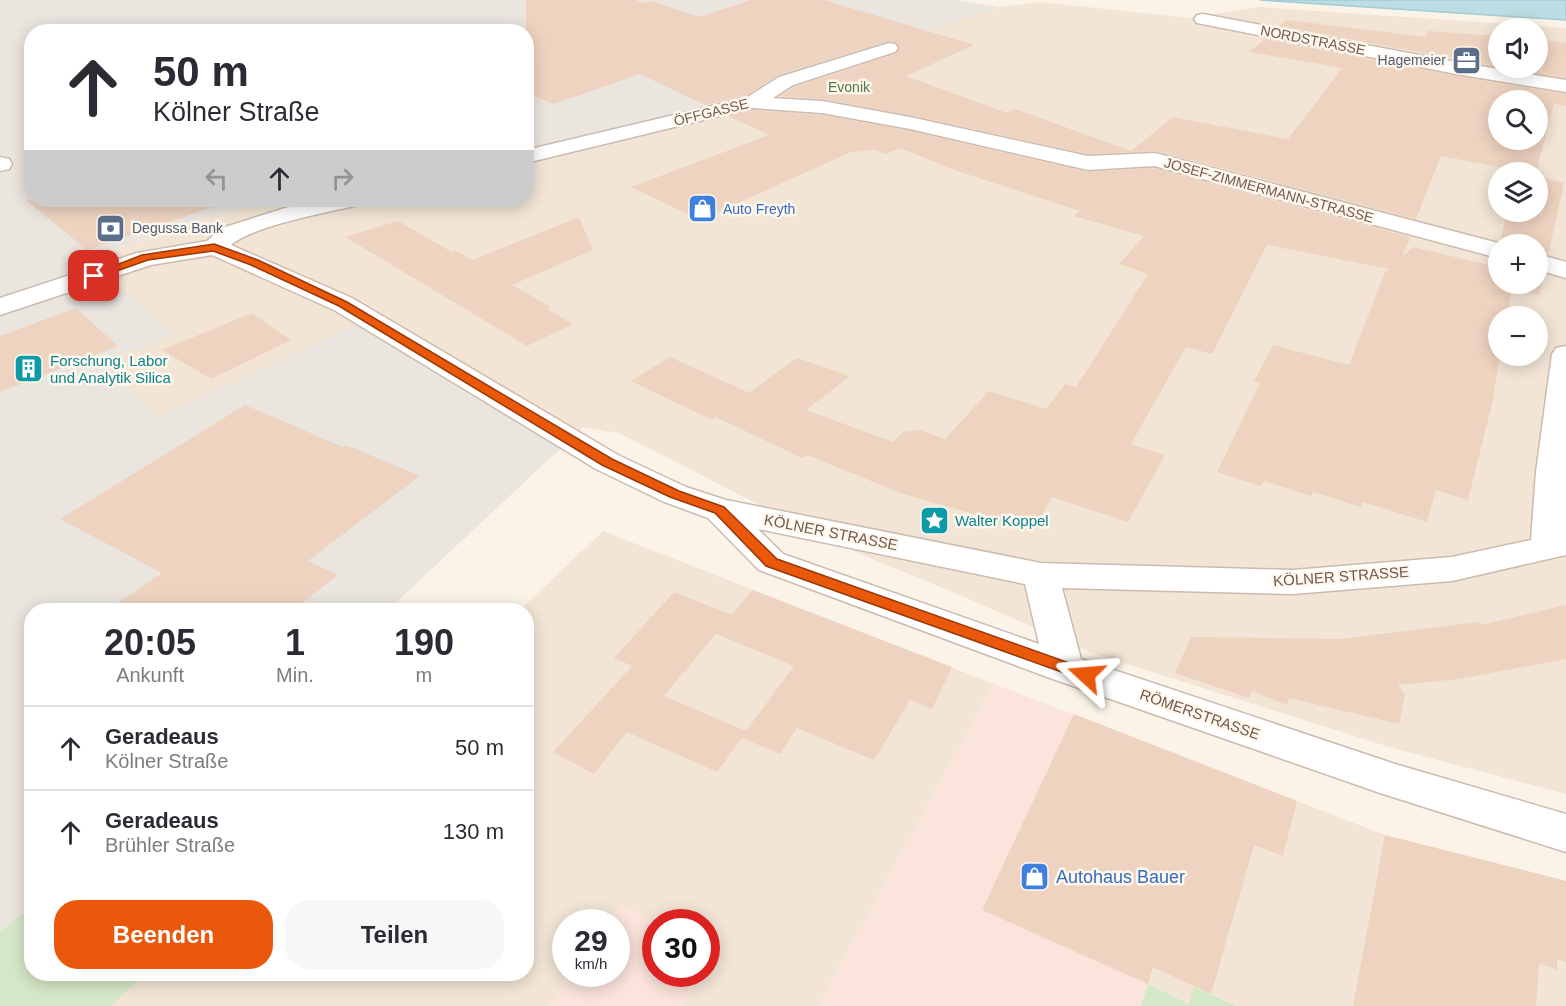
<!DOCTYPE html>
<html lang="de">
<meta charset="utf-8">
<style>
body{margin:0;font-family:Helvetica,sans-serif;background:#f7f7f7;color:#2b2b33;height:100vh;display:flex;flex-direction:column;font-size:22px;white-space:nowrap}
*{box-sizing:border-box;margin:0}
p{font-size:20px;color:#7c7c81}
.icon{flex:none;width:33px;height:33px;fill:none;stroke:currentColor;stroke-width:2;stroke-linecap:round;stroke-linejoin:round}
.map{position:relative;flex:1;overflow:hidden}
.sheet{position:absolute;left:24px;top:603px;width:510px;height:378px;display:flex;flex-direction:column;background:#fff;border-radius:24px;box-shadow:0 3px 15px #0003}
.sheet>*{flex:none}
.guide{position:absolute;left:24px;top:24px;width:510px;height:183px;border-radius:24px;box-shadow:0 3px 15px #0003;background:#fff;color:#2b2b33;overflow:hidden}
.buttons{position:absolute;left:1488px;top:18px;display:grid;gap:12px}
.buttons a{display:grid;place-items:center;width:60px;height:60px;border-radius:50%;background:#fff;box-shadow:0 3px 15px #0003;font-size:30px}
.speed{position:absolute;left:552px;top:909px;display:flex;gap:12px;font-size:30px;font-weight:700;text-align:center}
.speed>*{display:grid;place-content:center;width:78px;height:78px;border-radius:50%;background:#fff;box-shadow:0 3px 15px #0003;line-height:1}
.speed small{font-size:15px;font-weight:400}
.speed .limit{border:9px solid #d22;background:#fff;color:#111}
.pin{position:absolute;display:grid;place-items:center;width:51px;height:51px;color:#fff;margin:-26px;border-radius:12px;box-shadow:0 3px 9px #0006}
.me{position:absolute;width:66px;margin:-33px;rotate:289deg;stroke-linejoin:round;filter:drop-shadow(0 0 4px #0008)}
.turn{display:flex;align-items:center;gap:21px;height:126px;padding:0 30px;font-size:27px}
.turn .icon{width:78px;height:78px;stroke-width:2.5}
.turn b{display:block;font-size:42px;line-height:51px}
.lanes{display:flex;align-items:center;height:57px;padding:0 30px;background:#0003;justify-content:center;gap:30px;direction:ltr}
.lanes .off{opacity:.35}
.eta{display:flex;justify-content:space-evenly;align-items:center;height:102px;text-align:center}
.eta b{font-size:36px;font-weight:700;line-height:42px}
.action{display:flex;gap:12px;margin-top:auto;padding:12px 30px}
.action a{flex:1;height:69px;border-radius:24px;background:#ea580c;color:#fff;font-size:24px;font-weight:700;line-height:69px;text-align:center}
.action a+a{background:#f7f7f7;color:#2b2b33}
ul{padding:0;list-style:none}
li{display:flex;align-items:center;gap:18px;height:84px;padding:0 30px;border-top:2px solid #e1e1e2}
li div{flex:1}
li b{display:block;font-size:22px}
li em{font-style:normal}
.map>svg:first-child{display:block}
.residential{fill:#f2e5d6;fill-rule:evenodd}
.commercial{fill:#fae4db}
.industrial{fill:#ebe5e0}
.green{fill:#d4e7c6}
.water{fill:#bcdde3;stroke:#a4ccd4;stroke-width:1.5}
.building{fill:#eed3c0;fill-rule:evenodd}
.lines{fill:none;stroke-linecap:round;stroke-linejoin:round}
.minor-casing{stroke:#ccbbae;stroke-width:3}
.minor{fill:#fff;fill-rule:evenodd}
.route{fill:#ea580c;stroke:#983908;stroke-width:1.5}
.labels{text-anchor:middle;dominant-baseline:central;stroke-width:5;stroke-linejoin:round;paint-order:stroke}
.far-street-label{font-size:14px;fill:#725a4d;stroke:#fef7ed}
.far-service-label{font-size:14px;fill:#4e5e75;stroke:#fef7ed;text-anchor:end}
.far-park-label{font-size:14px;fill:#547746;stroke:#fef7ed}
.far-shop-label{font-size:14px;fill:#366cbe;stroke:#fef7ed;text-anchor:start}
.culture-label{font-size:15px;fill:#0d838f;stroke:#fef7ed;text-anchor:start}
.street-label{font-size:15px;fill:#725a4d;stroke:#fef7ed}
.near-shop-label{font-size:18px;fill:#366cbe;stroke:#fef7ed;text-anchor:start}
</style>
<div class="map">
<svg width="1566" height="1006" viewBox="0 0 1566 1006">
<rect width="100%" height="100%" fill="#fbf3e7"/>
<path class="residential" d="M 1040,2 L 1189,18 L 1260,7 L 1566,28 L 1566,794 L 1389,747 L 1089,652 L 969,599 L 834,543 L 621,434 L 583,427 L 565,444 L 367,320 L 159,417 L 98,365 L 173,335 L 88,258 L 210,216 L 286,200 L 526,200 L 527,147 L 734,102 L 788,75 L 1000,7 ZM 1498,28 L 1538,28 L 1538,68 L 1498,68 ZM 1498,100 L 1538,100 L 1538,140 L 1498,140 ZM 1498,172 L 1538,172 L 1538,212 L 1498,212 ZM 1498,244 L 1538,244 L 1538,284 L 1498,284 ZM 1498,316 L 1538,316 L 1538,356 L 1498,356 Z
M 603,531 L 994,684 L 818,1006 L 681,1006 L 701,974 L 706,974 L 707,965 L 714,953 L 707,949 L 706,922 L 657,922 L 622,904 L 609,922 L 566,922 L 566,974 L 572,974 L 549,1006 L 111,1006 L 145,974 L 526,974 L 526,610 L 520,610 Z
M 1217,770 L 1385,835 L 1566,881 L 1566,1006 L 1238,1006 L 1195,987 L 1189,1004 L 1148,984 Z"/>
<path class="commercial" d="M 994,684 L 1217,770 L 1141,1006 L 818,1006 Z
M 622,904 L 657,922 L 656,974 L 701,974 L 681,1006 L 549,1006 L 572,974 L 616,974 L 616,922 L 609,922 Z"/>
<path class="industrial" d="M 0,0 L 956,0 L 1000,7 L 788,75 L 751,96 L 734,102 L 527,147 L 526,32 L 32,32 L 32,200 L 286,200 L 210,216 L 88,258 L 174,335 L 98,365 L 159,417 L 367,320 L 565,444 L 388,610 L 32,610 L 31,906 L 0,932 Z"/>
<path class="green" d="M 31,906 L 32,974 L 145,974 L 111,1006 L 0,1006 L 0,932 Z
M 1148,984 L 1189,1004 L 1194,987 L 1237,1006 L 1141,1006 Z"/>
<path class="water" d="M 1260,0 L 1566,0 L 1566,20 Z"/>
<path class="building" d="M 526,0 L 635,0 L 644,3 L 651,1 L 699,17 L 751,0 L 824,0 L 974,45 L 906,76 L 1007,113 L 1015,109 L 1131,151 L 1173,117 L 1288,139 L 1342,68 L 1249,52 L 1265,39 L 1456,76 L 1566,94 L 1566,106 L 1554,104 L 1536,172 L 1525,172 L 1441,156 L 1416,219 L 1156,151 L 1088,154 L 910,115 L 822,99 L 780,96 L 794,87 L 896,54 L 900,47 L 895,42 L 889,41 L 778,75 L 745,96 L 705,105 L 640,74 L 554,104 L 526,93 ZM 1498,100 L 1538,100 L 1538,140 L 1498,140 Z
M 1287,20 L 1426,37 L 1428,31 L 1498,36 L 1498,67 L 1279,26 Z
M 1538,39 L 1566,43 L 1566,78 L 1504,68 L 1538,68 Z
M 753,110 L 822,115 L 910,131 L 1088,172 L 1154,168 L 1410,237 L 1402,257 L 1413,247 L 1493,266 L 1495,259 L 1498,260 L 1498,284 L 1538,284 L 1538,272 L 1544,274 L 1539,295 L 1512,289 L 1507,316 L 1498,316 L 1500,356 L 1493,396 L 1494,396 L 1468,500 L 1436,490 L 1427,522 L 1363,502 L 1361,507 L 1313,492 L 1311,496 L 1264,481 L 1261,486 L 1217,472 L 1260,383 L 1254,381 L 1273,345 L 1349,365 L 1385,272 L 1389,269 L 1267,245 L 1212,354 L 1186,347 L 1131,444 L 1165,455 L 1128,522 L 1052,497 L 1034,529 L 999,521 L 903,494 L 807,455 L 802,458 L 716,417 L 797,358 L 850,376 L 806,410 L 893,442 L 903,432 L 919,430 L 945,439 L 989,391 L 1046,409 L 1065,384 L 1076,387 L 1148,274 L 1119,264 L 1144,236 L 1074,216 L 1080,211 L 954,170 L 901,148 L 885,154 L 875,150 L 851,152 L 700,220 L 631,187 L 769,135 L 728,116 Z
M 1538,177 L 1564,183 L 1548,255 L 1538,252 L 1538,244 L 1504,244 L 1500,241 L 1507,212 L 1538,212 Z
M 26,200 L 214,200 L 216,206 L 87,250 Z
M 579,217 L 593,250 L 512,285 L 551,307 L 547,309 L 573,324 L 527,346 L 345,237 L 398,221 L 452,252 L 456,251 L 473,260 Z
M 76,308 L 118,346 L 0,392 L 0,336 Z
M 252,313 L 291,340 L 211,379 L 162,350 Z
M 670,357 L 708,374 L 749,393 L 712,420 L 631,381 Z
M 245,405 L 343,447 L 346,445 L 420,476 L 308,561 L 338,575 L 293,610 L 108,610 L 162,573 L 60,519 Z
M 752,590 L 952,667 L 932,709 L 910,700 L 874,760 L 797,728 L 780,754 L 742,738 L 717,772 L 627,732 L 594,774 L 553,752 L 632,666 L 614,658 L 674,592 L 732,615 ZM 719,630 L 716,634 L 794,666 L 746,731 L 664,696 Z
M 1566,605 L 1566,659 L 1459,679 L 1398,685 L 1405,695 L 1399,724 L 1289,698 L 1287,705 L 1252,691 L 1249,698 L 1175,673 L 1191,637 L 1340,639 L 1479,622 L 1481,625 Z
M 1074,714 L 1297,801 L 1283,856 L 1254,845 L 1211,994 L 1153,967 L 1148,984 L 982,910 Z
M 1385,835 L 1566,881 L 1566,962 L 1557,959 L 1557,970 L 1539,963 L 1536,1006 L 1353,1006 Z"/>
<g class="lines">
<defs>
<path id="minor" d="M 1203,14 L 1456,62 L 1566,80 L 1566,92 L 1456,74 L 1197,23 L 1194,19 L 1197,15 Z
M 889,43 L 895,44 L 898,48 L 895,52 L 793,85 L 773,98 L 822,101 L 910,117 L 1088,156 L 1155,153 L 1502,244 L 1498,244 L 1498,258 L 1154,166 L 1088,170 L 910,129 L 822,113 L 753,108 L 526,163 L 526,150 L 746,98 L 779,77 Z
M 0,157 L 9,159 L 12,164 L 9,169 L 0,171 Z
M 322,200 L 361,200 L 358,205 C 326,213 255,225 231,245 L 352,298 L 618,455 L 686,487 L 726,500 L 1041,563 L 1293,570 L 1452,557 L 1531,540 L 1536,472 L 1552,354 L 1556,348 L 1566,346 L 1566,555 L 1452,581 L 1293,594 L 1062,588 L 1081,659 L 1395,764 L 1566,814 L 1566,852 L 1380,793 L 1050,678 L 759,570 L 708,518 L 662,501 L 596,469 L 334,310 L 212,255 L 151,265 L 0,315 L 0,298 L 137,253 L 207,241 L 222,228 L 285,208 ZM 758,529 L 1025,584 L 1039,644 L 783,554 Z
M 1538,254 L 1566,262 L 1566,278 L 1538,270 Z"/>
</defs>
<use href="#minor" class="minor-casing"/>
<use href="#minor" class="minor"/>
</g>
<path class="route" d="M 214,244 L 258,260 L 347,302 L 612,459 L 679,491 L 724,507 L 777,559 L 1092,671 L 1094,675 L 1092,679 L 1081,679 L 766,566 L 715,513 L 670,497 L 602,465 L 339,306 L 251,265 L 213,251 L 148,260 L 94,279 L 88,276 L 142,255 Z"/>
<defs>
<symbol id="office-square" viewBox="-11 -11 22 22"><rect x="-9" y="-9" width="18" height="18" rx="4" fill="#5c6f8a" stroke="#fef7ed"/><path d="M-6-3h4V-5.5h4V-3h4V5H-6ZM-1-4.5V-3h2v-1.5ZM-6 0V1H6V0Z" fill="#fff"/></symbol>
<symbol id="shop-square" viewBox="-11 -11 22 22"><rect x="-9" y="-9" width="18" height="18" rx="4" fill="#3f7fe0" stroke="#fef7ed"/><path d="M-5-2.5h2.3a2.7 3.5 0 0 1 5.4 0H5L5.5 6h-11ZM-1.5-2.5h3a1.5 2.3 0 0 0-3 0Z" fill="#fff"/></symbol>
<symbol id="bank-square" viewBox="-11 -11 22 22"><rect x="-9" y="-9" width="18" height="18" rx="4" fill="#5c6f8a" stroke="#fef7ed"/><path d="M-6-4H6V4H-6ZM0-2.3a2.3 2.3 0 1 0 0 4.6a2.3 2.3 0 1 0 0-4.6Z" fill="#fff"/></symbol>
<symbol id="building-square" viewBox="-11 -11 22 22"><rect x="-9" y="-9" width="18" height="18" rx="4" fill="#0f9aa8" stroke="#fef7ed"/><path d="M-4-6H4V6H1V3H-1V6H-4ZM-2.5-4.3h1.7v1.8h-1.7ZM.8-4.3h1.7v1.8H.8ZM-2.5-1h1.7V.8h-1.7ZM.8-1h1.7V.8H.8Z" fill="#fff"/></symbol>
<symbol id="sight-square" viewBox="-11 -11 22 22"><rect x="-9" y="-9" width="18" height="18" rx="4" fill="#0f9aa8" stroke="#fef7ed"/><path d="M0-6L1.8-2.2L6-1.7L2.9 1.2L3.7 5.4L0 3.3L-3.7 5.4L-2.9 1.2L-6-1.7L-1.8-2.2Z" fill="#fff"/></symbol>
</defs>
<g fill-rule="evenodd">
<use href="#office-square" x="1450" y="44" width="33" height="33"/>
<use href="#shop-square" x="686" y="192" width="33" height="33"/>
<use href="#bank-square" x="94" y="212" width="33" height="33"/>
<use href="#building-square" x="12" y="352" width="33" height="33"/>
<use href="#sight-square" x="918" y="504" width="33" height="33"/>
<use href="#shop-square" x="1018" y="860" width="33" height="33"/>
</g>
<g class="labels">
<g class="far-street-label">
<text transform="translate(1313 40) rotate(11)">NORDSTRASSE</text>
<text transform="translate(711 112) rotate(-14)">ÖFFGASSE</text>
<text transform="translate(1269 190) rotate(15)">JOSEF-ZIMMERMANN-STRASSE</text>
</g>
<g class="far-service-label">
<text x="1446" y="60">Hagemeier</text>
<text x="132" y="228" text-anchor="start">Degussa Bank</text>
</g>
<g class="far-park-label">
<text x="849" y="87">Evonik</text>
</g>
<g class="far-shop-label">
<text x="723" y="209">Auto Freyth</text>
</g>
<g class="culture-label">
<text x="50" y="360">Forschung, Labor<tspan x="50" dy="17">und Analytik Silica</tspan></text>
<text x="955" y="520">Walter Koppel</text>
</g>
<g class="street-label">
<text transform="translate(831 532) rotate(11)">KÖLNER STRASSE</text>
<text transform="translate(1341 576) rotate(-4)">KÖLNER STRASSE</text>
<text transform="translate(1200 714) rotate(19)">RÖMERSTRASSE</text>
</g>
<g class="near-shop-label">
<text x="1056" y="877">Autohaus Bauer</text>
</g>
</g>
</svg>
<div class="buttons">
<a><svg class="icon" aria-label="sound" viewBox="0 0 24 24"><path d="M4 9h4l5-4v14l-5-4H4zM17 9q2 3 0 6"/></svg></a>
<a><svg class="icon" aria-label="search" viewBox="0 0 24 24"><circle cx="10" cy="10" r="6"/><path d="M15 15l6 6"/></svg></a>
<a><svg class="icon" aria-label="layers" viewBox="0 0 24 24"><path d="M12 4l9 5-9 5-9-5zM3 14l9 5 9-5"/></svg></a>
<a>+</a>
<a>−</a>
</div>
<div class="speed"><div>29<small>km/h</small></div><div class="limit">30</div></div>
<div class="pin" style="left:94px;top:276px;background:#d93025"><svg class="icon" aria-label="arrive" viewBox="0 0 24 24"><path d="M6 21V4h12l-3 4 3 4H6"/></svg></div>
<svg class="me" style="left:1086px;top:675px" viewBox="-20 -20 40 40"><path d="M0-17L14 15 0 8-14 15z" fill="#ea580c" stroke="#fff" stroke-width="4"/></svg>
<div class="guide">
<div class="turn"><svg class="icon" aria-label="ahead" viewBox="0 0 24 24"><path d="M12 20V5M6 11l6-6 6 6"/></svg><div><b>50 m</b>Kölner Straße</div></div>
<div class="lanes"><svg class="icon off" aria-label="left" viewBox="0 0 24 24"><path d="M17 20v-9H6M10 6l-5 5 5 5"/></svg><svg class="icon" aria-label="ahead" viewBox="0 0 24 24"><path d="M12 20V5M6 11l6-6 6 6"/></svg><svg class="icon off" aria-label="right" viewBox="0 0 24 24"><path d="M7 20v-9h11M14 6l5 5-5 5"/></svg></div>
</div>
<section class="sheet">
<div class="eta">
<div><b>20:05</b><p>Ankunft</p></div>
<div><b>1</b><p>Min.</p></div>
<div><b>190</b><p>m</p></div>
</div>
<ul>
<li><svg class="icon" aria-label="ahead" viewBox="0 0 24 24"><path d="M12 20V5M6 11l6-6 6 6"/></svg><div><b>Geradeaus</b><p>Kölner Straße</p></div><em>50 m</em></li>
<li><svg class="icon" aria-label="ahead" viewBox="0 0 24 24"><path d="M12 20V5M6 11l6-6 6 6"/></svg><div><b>Geradeaus</b><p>Brühler Straße</p></div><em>130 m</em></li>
</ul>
<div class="action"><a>Beenden</a><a>Teilen</a></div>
</section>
</div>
